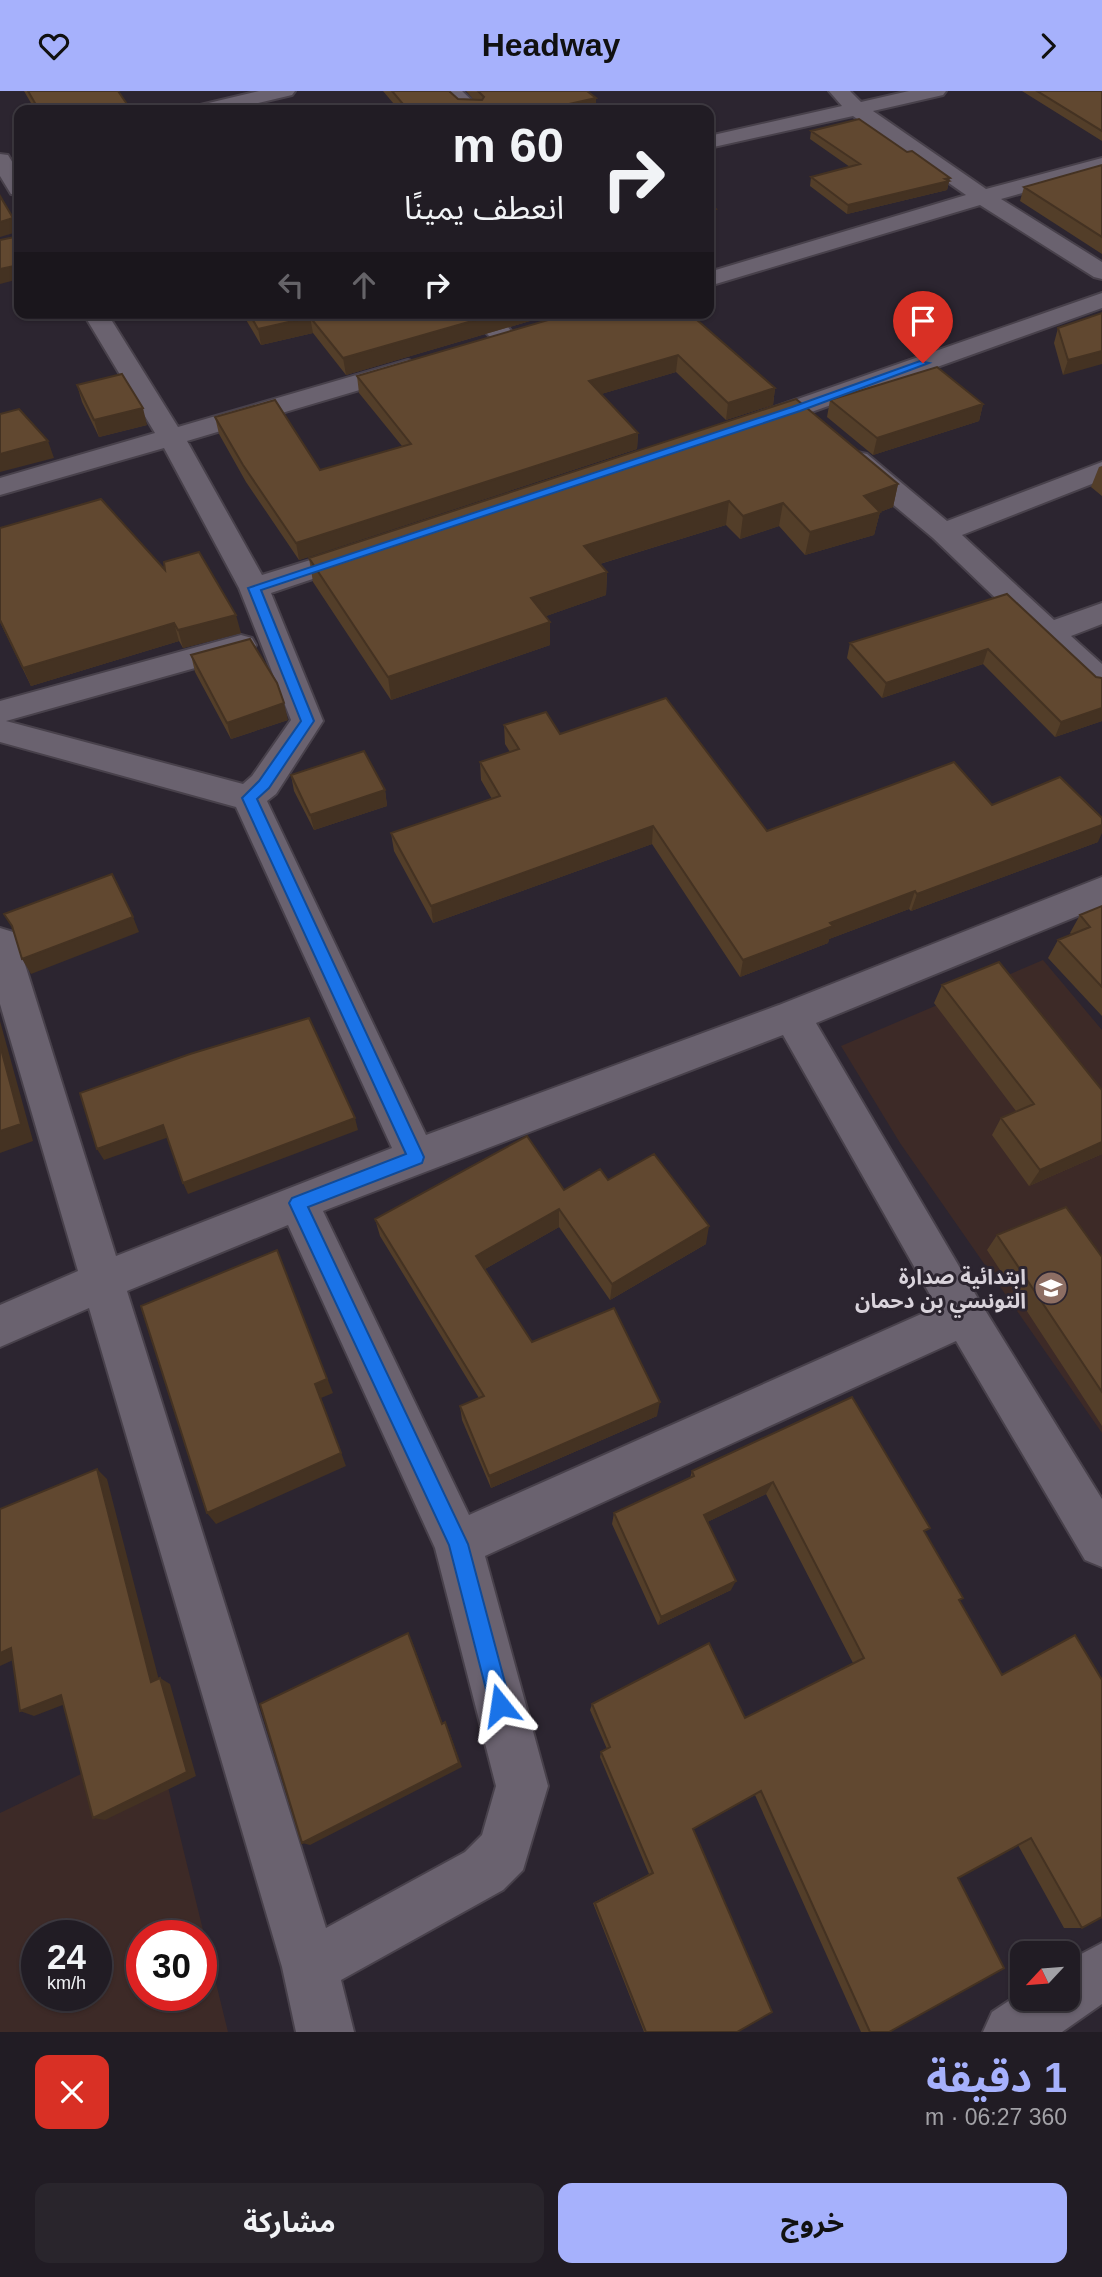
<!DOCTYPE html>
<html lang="ar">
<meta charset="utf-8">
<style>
body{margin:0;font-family:Arial,"Noto Sans Arabic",sans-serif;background:#29252c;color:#f1f3f6;direction:rtl;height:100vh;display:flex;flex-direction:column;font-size:26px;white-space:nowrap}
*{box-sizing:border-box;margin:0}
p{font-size:23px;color:#a2a1a6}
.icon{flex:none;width:38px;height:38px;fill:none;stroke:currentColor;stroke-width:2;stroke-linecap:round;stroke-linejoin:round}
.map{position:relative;height:1941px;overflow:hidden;direction:ltr}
.panel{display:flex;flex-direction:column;background:#211c24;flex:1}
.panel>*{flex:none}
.banner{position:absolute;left:14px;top:14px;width:700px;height:214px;border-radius:14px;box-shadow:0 2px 5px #0004,0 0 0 2px #3e3a41;direction:rtl;background:#211c24;color:#f1f3f6;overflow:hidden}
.needle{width:46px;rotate:244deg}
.fabs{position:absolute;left:1010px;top:1850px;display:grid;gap:14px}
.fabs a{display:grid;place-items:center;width:70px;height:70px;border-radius:14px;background:#211c24;box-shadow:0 2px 5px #0004,0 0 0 2px #3e3a41;font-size:35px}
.speed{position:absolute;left:21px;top:1829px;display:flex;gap:14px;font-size:35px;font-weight:700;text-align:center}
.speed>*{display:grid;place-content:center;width:91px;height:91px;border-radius:50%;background:#211c24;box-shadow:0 2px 5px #0004,0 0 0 2px #3e3a41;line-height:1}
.speed small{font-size:18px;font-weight:400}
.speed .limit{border:10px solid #d22;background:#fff;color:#111}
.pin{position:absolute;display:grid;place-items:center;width:60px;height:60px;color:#fff;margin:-72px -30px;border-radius:50% 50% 50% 0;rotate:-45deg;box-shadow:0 0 7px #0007}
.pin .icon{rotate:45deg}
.me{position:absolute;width:77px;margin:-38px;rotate:345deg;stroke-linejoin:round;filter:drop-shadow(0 0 5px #0008)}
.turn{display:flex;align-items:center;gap:24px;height:147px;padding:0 35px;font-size:32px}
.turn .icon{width:91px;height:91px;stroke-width:2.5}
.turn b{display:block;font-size:49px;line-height:60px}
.lanes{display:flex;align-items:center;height:66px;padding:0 35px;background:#0003;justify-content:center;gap:35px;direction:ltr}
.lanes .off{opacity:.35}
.round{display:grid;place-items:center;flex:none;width:74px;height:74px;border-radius:14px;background:#29252c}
.summary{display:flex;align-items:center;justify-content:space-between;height:119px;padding:0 35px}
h1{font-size:42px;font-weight:700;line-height:52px;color:#a6b1fc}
.primary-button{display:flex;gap:14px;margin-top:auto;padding:14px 35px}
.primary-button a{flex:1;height:80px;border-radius:14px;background:#a6b1fc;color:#111;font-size:28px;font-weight:700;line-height:80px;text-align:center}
.primary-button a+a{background:#29252c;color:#f1f3f6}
header{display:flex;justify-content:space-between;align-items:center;height:91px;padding:0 35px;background:#a6b1fc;color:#111;font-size:32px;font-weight:700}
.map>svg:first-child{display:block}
.education{fill:#3d2a27;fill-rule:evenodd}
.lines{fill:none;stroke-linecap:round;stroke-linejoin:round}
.minor-casing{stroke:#48414b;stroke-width:4}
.minor{fill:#6a626f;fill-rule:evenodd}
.wall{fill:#533e29}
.shaded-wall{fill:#443222}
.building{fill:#614830;stroke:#443222;stroke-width:2}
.route{fill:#1a73e8;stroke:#114b97;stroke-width:2}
.labels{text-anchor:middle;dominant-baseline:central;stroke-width:6;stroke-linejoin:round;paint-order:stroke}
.poi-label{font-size:21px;font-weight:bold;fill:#d9d3db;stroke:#2c2530;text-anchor:end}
</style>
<header><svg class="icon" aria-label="forward" viewBox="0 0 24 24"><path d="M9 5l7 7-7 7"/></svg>Headway<svg class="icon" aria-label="heart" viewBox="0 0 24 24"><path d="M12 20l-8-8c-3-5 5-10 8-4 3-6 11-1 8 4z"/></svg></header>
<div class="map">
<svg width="1102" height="1941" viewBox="0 0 1102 1941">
<rect width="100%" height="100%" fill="#2c2530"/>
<path class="education" d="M 1043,869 L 1102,939 L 1102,1342 L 900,1052 L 841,955 Z
M 156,1647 L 228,1941 L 0,1941 L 0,1722 ZM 37,1844 L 96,1844 L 96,1904 L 37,1904 ZM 142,1844 L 201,1844 L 201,1904 L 142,1904 Z"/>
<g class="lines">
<defs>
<path id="minor" d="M 259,0 L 295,0 L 292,4 L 228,19 L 193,19 L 196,15 Z
M 440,0 L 462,0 L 482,19 L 460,19 Z
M 829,0 L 850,0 L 861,11 L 909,0 L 946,0 L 943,4 L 873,20 L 986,98 L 1102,67 L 1102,80 L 1001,108 L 1102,171 L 1102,188 L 1094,186 L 980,114 L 709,195 L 709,181 L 966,104 L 853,25 L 709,57 L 709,45 L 842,15 Z
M 0,63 L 8,64 L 19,82 L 19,104 L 11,103 L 0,85 Z
M 1102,202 L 1102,217 L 764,338 L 755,340 L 746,338 L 742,332 L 746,326 Z
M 83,222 L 107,222 L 178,336 L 408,269 L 417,272 L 421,277 L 417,282 L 187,350 L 262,484 L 362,453 L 372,456 L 376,462 L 372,468 L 271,502 L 323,630 L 276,703 L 267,710 L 426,1044 L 779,914 L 1102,786 L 1102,815 L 816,932 L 980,1211 L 1102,1408 L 1102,1476 L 1085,1469 L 956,1250 L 485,1465 L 548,1695 L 523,1779 L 503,1799 L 341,1889 L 354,1941 L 296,1941 L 282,1876 L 89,1217 L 0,1256 L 0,1214 L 78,1180 L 0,913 L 0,837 L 13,841 L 18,851 L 116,1165 L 392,1057 L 236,716 L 0,651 L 0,610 L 241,544 L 252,547 L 256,554 L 252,561 L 6,630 L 243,693 L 252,685 L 291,629 L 239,497 L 164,357 L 0,404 L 0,387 L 155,342 ZM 783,944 L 937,1216 L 469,1424 L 323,1120 ZM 288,1134 L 435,1457 L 496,1695 L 482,1744 L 465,1761 L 326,1837 L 127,1200 Z
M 471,222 L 496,222 L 518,248 L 515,253 C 495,258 482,238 471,222 Z
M 857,361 L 867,363 L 947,430 L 1102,371 L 1102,389 L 962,444 L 1054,529 L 1102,512 L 1102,533 L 1071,545 L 1102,573 L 1102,602 L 1091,599 L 933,447 L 847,375 L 843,369 L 847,363 Z
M 1102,1852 L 1102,1913 L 1062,1941 L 983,1941 L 992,1921 L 1022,1901 L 1022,1908 L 1068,1908 L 1068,1870 Z"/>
</defs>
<use href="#minor" class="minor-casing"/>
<use href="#minor" class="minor"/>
</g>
<path class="wall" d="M 24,0 L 118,0 L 131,19 L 35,19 Z
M 383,0 L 449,0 L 458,8 L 474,9 L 466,0 L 587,0 L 596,19 L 399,19 Z
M 1022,0 L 1102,0 L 1102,50 Z
M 811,40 L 948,95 L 947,99 L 847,123 L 810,95 L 811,86 L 850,76 L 810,48 Z
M 1102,74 L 1102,163 L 1020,110 L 1024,96 Z
M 242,222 L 557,222 L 346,284 L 313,242 L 261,254 Z
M 1102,222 L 1063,284 L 1054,252 L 1058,237 Z
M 650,227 L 775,297 L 773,314 L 726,329 L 676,281 L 601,303 L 638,342 L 637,358 L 299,469 L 246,391 L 219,343 L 215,326 L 320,379 L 402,355 L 359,302 L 357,285 Z
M 77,294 L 147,334 L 99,346 L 82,311 Z
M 796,308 L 898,393 L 893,416 L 880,421 L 874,444 L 805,464 L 779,435 L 740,448 L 726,434 L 600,473 L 607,481 L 606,504 L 546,525 L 550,554 L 391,609 L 313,491 L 309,467 Z
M 830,309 L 983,313 L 979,330 L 873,364 L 827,326 Z
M 1102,375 L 1102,405 L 1091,396 L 1099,376 Z
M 0,437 L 165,479 L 241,542 L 183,557 L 179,550 L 31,595 L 0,531 Z
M 1007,503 L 1096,586 L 1102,587 L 1102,630 L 1055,646 L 983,573 L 882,607 L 847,567 L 850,552 Z
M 191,564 L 288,629 L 231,648 L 195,581 Z
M 504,634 L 560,643 L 767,740 L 992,714 L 1098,751 L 911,820 L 909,818 L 829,848 L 828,852 L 740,886 L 652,753 L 433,832 L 394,760 L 391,742 L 492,708 L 481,689 L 480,671 L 510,661 L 505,653 Z
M 291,684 L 385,699 L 387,715 L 314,739 L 294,700 Z
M 1102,815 L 1102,925 L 1048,867 L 1058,849 L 1071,843 L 1070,842 L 1080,824 Z
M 942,894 L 1102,999 L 1102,1063 L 1029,1095 L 992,1044 L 1001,1027 L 1016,1020 L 934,912 Z
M 564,1099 L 706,1153 L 610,1209 L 559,1136 L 485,1178 L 532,1251 L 657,1325 L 491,1397 L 462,1329 L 460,1315 L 479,1307 L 380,1145 L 375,1128 Z
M 997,1144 L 1102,1166 L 1102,1335 L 987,1159 Z
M 852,1306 L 925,1442 L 960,1510 L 1082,1837 L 1064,1837 L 1018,1754 L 958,1787 L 889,1941 L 861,1941 L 755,1704 L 693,1738 L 737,1941 L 644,1941 L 593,1812 L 649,1783 L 600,1666 L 601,1661 L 607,1658 L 590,1619 L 592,1613 L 745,1627 L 853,1572 L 766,1403 L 707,1431 L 731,1499 L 658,1534 L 612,1433 L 614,1422 L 690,1387 L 692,1380 Z"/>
<path class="shaded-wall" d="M 596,7 L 596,19 L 542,19 Z
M 950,87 L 947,99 L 847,123 L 848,114 Z
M 716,118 L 713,145 L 709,146 L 709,120 Z
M 13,127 L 17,141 L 0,146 L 0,131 Z
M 19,174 L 19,188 L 0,193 L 0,178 Z
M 500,222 L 557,222 L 346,284 L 343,267 Z
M 310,226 L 313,242 L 261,254 L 258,238 Z
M 1102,260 L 1102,273 L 1063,284 L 1068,269 Z
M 678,264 L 676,281 L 588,307 L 589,290 Z
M 775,297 L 773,314 L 726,329 L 728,312 Z
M 983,313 L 979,330 L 873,364 L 877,347 Z
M 143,317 L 147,334 L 99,346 L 94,329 Z
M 638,342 L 637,358 L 299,469 L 296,452 Z
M 48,350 L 54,367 L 0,381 L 0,363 Z
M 898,393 L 893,416 L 880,421 L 874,444 L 805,464 L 810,441 L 864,405 Z
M 729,410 L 726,434 L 583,478 L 584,455 Z
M 783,412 L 779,435 L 740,448 L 743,425 Z
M 607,481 L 606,504 L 532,530 L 531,507 Z
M 236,524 L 241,542 L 183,557 L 178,539 Z
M 550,531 L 550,554 L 391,609 L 388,586 Z
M 174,532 L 179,550 L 31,595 L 23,577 Z
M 988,558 L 983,573 L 882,607 L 886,592 Z
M 284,612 L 288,629 L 231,648 L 227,632 Z
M 1102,617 L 1102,630 L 1055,646 L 1061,631 Z
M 385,699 L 387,715 L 314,739 L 310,724 Z
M 1102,734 L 1102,742 L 1098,751 L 911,820 L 917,803 Z
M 653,735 L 652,753 L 433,832 L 431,815 Z
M 915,800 L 909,818 L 829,848 L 828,852 L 740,886 L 743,869 L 830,832 Z
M 133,826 L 139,841 L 31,883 L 22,868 Z
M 0,930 L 33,1050 L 0,1062 Z
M 355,1027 L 358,1039 L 188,1103 L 183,1092 Z
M 163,1034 L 169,1046 L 104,1069 L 97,1058 Z
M 1102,1051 L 1102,1063 L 1029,1095 L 1040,1079 Z
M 559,1118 L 559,1136 L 478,1182 L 476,1165 Z
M 709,1135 L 706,1153 L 610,1209 L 612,1193 Z
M 277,1159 L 333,1302 L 321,1307 L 346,1375 L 216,1433 L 207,1422 L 315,1293 Z
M 660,1311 L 657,1325 L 491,1397 L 489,1385 Z
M 97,1378 L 107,1388 L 161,1597 L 151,1591 Z
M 773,1391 L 766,1403 L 699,1435 L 704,1424 Z
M 736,1490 L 731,1499 L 658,1534 L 661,1526 Z
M 408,1542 L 412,1550 L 445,1639 L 442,1633 Z
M 11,1557 L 24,1564 L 0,1575 L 0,1562 Z
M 160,1587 L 170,1593 L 196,1685 L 105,1729 L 93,1727 Z
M 61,1604 L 73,1610 L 34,1625 L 20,1620 Z
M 445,1631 L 448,1637 L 462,1676 L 310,1754 L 302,1752 Z"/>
<path class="building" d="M 28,0 L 118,0 L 131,19 L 39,19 Z
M 392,0 L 449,0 L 458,8 L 482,9 L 484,6 L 478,0 L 587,0 L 596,7 L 542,19 L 408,19 Z
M 1037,0 L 1102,0 L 1102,40 Z
M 859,28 L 907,61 L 912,60 L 950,87 L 945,88 L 949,90 L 848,114 L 811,86 L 860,73 L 811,40 Z
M 1102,74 L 1102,146 L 1024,96 Z
M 0,105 L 13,127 L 0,131 Z
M 709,111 L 716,118 L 709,120 Z
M 709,125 L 714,129 L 709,131 Z
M 17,136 L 19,139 L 19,174 L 0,178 L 0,149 L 15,146 Z
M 249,222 L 500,222 L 343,267 L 310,226 L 258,238 Z
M 572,222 L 645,222 L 650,227 L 669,222 L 689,222 L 775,297 L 728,312 L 678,264 L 589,290 L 638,342 L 296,452 L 243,374 L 215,326 L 275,309 L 320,379 L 411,353 L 357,285 Z
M 1102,222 L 1102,260 L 1068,269 L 1058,237 Z
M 937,276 L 983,313 L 877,347 L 830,309 Z
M 122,283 L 143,317 L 94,329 L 77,294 Z
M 796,308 L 898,393 L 864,405 L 880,421 L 810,441 L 783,412 L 743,425 L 729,410 L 584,455 L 607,481 L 531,507 L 550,531 L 388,586 L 309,467 Z
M 19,318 L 48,350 L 0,363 L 0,323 Z
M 101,408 L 165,479 L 164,471 L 199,461 L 236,524 L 178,539 L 174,532 L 23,577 L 0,529 L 0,437 Z
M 1007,503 L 1096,586 L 1102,587 L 1102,617 L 1061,631 L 988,558 L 886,592 L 850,552 Z
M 250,548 L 277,592 L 284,612 L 227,632 L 191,564 Z
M 666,607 L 767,740 L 954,671 L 992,714 L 1060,686 L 1102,727 L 1102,734 L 917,803 L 915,800 L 830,832 L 833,835 L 743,869 L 653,735 L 431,815 L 391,742 L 500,705 L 480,671 L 519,658 L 504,634 L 546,621 L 560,643 Z
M 364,660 L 385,699 L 310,724 L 291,684 Z
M 112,783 L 133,826 L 22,868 L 12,835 L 4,823 Z
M 1102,815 L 1102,896 L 1058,849 L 1090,836 L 1080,824 Z
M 999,871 L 1102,999 L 1102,1051 L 1040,1079 L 1001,1027 L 1034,1013 L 942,894 Z
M 309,927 L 355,1027 L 183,1092 L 163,1034 L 97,1058 L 80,1002 L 190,963 Z
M 0,954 L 21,1033 L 0,1040 Z
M 527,1045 L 564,1099 L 600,1078 L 608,1089 L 654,1063 L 709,1135 L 612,1193 L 559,1118 L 476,1165 L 532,1251 L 614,1217 L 660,1311 L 489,1385 L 460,1315 L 484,1305 L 375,1128 Z
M 1066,1116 L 1102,1166 L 1102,1301 L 997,1144 Z
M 277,1159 L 327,1288 L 315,1293 L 341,1362 L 207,1422 L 141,1215 Z
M 852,1306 L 930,1437 L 924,1440 L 963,1507 L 959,1509 L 1002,1584 L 1075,1544 L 1102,1589 L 1102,1826 L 1082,1837 L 1031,1747 L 958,1787 L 1004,1877 L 889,1941 L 870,1941 L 761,1700 L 693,1738 L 772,1921 L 737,1941 L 646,1941 L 595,1812 L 653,1782 L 601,1661 L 610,1656 L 592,1613 L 709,1552 L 745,1627 L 864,1567 L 773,1391 L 704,1424 L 736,1490 L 661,1526 L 614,1422 L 694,1385 L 692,1380 Z
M 97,1378 L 151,1591 L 160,1587 L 187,1681 L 93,1727 L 61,1604 L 20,1620 L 11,1557 L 0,1562 L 0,1418 Z
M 408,1542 L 442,1633 L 445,1631 L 459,1672 L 302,1752 L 260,1613 Z"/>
<path class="route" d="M 920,270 L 929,272 L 800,320 L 261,499 L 314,630 L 269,697 L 257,708 L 424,1066 L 422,1072 L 308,1116 L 468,1453 L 511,1614 L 508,1621 L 500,1625 L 493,1621 L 490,1614 L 449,1454 L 289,1112 L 292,1107 L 406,1063 L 242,707 L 259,690 L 301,630 L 248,497 L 792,316 Z"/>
<defs>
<symbol id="school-disc" viewBox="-11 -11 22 22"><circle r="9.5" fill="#8d6e63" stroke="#2c2530"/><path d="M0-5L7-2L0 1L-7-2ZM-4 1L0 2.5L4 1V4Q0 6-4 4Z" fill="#fff"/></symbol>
</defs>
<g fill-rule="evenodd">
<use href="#school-disc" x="1032" y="1178" width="38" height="38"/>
</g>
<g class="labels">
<g class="poi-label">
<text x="1026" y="1185">ابتدائية صدارة<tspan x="1026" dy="24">التونسي بن دحمان</tspan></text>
</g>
</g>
</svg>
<div class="fabs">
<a><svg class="needle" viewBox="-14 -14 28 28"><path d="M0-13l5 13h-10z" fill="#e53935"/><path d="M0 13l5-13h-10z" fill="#a2a1a6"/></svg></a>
</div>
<div class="speed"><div>24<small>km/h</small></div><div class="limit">30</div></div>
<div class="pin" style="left:923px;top:272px;background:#d93025"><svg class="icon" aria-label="arrive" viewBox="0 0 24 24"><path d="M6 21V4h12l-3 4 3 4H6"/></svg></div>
<svg class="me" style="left:500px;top:1614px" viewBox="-20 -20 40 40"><path d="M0-17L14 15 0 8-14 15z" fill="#1a73e8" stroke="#fff" stroke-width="4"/></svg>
<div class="banner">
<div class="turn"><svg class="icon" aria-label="right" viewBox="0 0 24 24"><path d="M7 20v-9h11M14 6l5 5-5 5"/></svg><div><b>60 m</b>انعطف يمينًا</div></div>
<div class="lanes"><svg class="icon off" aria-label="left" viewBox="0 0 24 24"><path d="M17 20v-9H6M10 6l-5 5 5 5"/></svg><svg class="icon off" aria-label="ahead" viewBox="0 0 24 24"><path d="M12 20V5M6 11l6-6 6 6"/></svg><svg class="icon" aria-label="right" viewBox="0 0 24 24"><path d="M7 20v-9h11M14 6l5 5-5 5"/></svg></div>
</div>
</div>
<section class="panel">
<div class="summary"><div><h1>1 دقيقة</h1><p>360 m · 06:27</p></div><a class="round" style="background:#d93025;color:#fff"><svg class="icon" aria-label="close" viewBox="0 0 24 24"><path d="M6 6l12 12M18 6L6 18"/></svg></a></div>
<div class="primary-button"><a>خروج</a><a>مشاركة</a></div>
</section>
